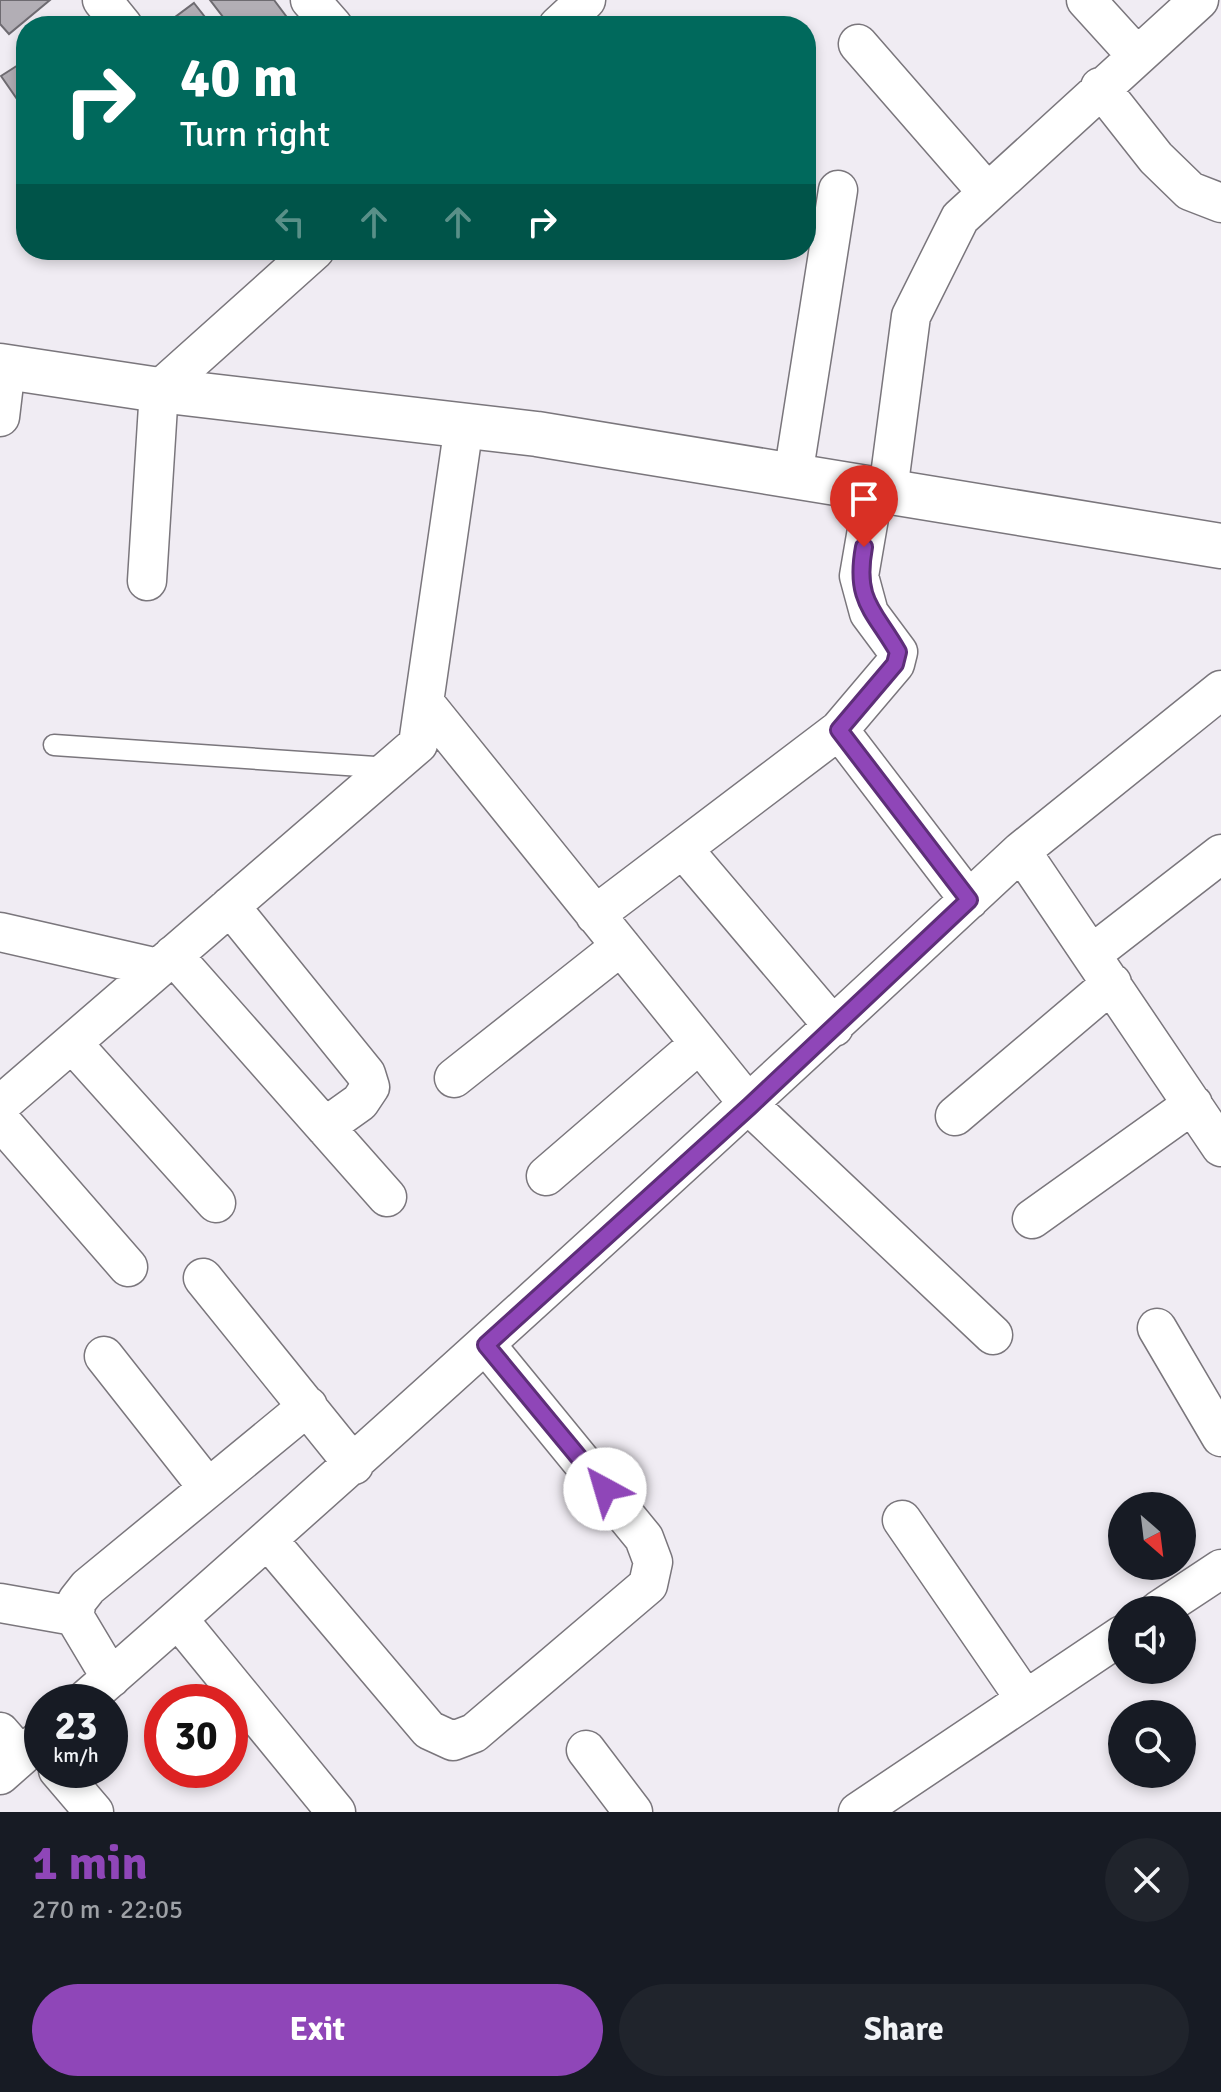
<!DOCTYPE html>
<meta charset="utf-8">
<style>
body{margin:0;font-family:Signika,sans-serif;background:#20242c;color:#f1f3f6;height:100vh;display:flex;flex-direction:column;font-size:30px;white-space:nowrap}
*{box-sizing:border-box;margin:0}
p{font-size:26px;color:#9ea1a6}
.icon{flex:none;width:44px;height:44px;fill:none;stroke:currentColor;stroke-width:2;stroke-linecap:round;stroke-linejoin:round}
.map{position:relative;height:1812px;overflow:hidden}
.panel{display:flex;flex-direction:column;background:#171b24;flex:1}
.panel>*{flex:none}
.banner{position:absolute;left:16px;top:16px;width:800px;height:244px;border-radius:32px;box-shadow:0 4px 12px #0003;background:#00695c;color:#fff;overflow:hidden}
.needle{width:52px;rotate:152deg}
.controls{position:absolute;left:1108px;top:1492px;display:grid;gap:16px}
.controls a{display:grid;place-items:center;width:88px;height:88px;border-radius:50%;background:#171b24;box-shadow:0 4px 12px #0003;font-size:40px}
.speed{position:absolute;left:24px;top:1684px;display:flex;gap:16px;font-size:40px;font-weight:700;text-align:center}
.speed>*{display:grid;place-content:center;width:104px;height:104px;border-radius:50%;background:#171b24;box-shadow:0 4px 12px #0003;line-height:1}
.speed small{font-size:20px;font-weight:400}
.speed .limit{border:12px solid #d22;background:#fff;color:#111}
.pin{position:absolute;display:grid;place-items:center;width:68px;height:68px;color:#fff;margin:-82px -34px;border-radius:50% 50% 50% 0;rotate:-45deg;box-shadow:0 0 8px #0007}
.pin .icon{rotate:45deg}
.me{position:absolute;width:88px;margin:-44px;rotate:321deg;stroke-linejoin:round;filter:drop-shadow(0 0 6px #0008)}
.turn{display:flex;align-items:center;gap:28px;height:168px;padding:0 32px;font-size:36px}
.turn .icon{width:104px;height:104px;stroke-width:2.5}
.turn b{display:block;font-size:56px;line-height:68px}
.lanes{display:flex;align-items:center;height:76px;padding:0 32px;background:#0003;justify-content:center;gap:40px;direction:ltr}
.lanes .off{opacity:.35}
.round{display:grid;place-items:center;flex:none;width:84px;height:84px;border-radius:42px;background:#20242c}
.head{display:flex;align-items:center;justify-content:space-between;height:136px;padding:0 32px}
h1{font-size:48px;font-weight:700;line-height:60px;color:#8f46b8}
.action{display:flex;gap:16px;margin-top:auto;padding:16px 32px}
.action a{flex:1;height:92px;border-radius:48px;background:#8f46b8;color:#fff;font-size:32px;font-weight:700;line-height:92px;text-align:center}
.action a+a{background:#20242c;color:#f1f3f6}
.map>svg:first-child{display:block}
.building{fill:#b2aeb5;stroke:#6e6b71;stroke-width:2}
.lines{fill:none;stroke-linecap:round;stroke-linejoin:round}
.service-casing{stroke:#7a767c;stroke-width:23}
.minor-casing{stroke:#7a767c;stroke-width:41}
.secondary-casing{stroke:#7a767c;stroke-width:47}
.service{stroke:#fff;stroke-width:20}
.minor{stroke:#fff;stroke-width:38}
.secondary{stroke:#fff;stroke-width:44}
.route-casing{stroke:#5d2e78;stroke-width:20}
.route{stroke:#8f46b8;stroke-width:14}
</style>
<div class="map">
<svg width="1221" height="1812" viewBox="0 0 1221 1812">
<rect width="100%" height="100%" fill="#f0ecf3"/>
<path class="building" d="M 0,0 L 50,0 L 9,34 L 0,24 Z
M 210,0 L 274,0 L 286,16 L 272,26 L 230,26 Z
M 194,3 L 212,26 L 163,26 Z
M 26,60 L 26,112 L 1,76 Z"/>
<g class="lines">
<defs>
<path id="service" d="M 54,745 L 390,768"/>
<path id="minor" d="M 102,0 L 123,26
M 310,0 L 333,26
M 1086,0 L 1136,55
M 558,26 L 586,0
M 858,44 L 987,192
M 1100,87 L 1156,158 L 1190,191 L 1221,203
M 0,417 L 6,367
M 793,476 L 838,190
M 888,491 L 911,316 L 960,218 L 1199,0
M 147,581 L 159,390 L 315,250
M 1221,690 L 1021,851 L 1221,1147
M 424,702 L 750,1106 L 993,1335
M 839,730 L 969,900
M 683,849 L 834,1027
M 230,906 L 366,1074 L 370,1087 L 360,1102 L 325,1127
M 595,915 L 839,730 L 895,664 L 898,652 L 869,613 L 859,576 L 874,489
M 0,932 L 158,968
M 1092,954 L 1221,854
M 173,955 L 387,1197
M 72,1043 L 216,1203
M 454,1078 L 621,946
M 0,1105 L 418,744 L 464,425
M 955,1116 L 1112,983
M 0,1120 L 128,1267
M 546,1176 L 699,1044
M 1032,1219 L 1193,1104
M 203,1278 L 354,1465
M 1157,1328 L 1221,1437
M 104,1356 L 208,1488
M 902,1520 L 1025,1699
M 268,1540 L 429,1730 L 453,1741 L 474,1733 L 648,1585 L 653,1562 L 644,1538 L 486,1345
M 0,1603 L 74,1616
M 1159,1610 L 1221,1569
M 178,1619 L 336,1812
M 111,1678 L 74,1616 L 77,1601 L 88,1587 L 308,1406
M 83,1702 C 401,1424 712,1139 1021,851
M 0,1732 L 21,1756
M 586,1750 L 633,1812
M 58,1770 L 94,1812
M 0,1775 L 42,1738
M 858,1812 L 1122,1635"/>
<path id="secondary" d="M 0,366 L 159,390 L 537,434 L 1221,546"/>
</defs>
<use href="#service" class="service-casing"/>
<use href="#minor" class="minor-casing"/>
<use href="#secondary" class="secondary-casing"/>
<use href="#service" class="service"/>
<use href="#minor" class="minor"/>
<use href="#secondary" class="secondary"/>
</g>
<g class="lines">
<defs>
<path id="route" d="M 605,1489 L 486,1345 L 750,1106 L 969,900 L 839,730 L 895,664 L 898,652 C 874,610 854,601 864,547"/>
</defs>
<use href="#route" class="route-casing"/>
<use href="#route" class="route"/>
</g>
</svg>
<div class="controls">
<a><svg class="needle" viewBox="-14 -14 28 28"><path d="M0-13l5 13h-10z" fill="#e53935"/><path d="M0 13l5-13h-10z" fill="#9ea1a6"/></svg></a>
<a><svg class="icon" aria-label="sound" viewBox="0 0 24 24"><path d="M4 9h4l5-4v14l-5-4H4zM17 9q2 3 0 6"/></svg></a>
<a><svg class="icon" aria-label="search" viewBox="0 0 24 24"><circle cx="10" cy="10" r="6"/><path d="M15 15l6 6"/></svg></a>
</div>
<div class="speed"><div>23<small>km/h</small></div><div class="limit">30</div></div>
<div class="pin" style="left:864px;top:547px;background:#d93025"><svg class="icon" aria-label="arrive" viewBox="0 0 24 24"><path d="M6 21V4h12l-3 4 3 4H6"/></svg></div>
<svg class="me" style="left:605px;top:1489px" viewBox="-20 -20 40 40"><circle r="19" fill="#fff"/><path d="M0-13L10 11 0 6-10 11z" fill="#8f46b8"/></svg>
<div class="banner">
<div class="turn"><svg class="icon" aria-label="right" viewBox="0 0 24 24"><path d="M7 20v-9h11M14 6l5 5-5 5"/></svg><div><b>40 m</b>Turn right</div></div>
<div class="lanes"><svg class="icon off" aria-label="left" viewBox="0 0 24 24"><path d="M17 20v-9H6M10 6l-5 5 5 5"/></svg><svg class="icon off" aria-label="ahead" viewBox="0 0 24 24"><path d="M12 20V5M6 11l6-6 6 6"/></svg><svg class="icon off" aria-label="ahead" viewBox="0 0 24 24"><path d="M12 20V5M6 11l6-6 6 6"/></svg><svg class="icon" aria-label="right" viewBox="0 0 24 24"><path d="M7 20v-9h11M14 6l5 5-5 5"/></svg></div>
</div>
</div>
<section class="panel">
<div class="head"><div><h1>1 min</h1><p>270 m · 22:05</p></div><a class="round"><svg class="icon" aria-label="close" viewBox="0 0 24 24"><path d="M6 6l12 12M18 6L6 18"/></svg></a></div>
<div class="action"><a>Exit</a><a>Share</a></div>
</section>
